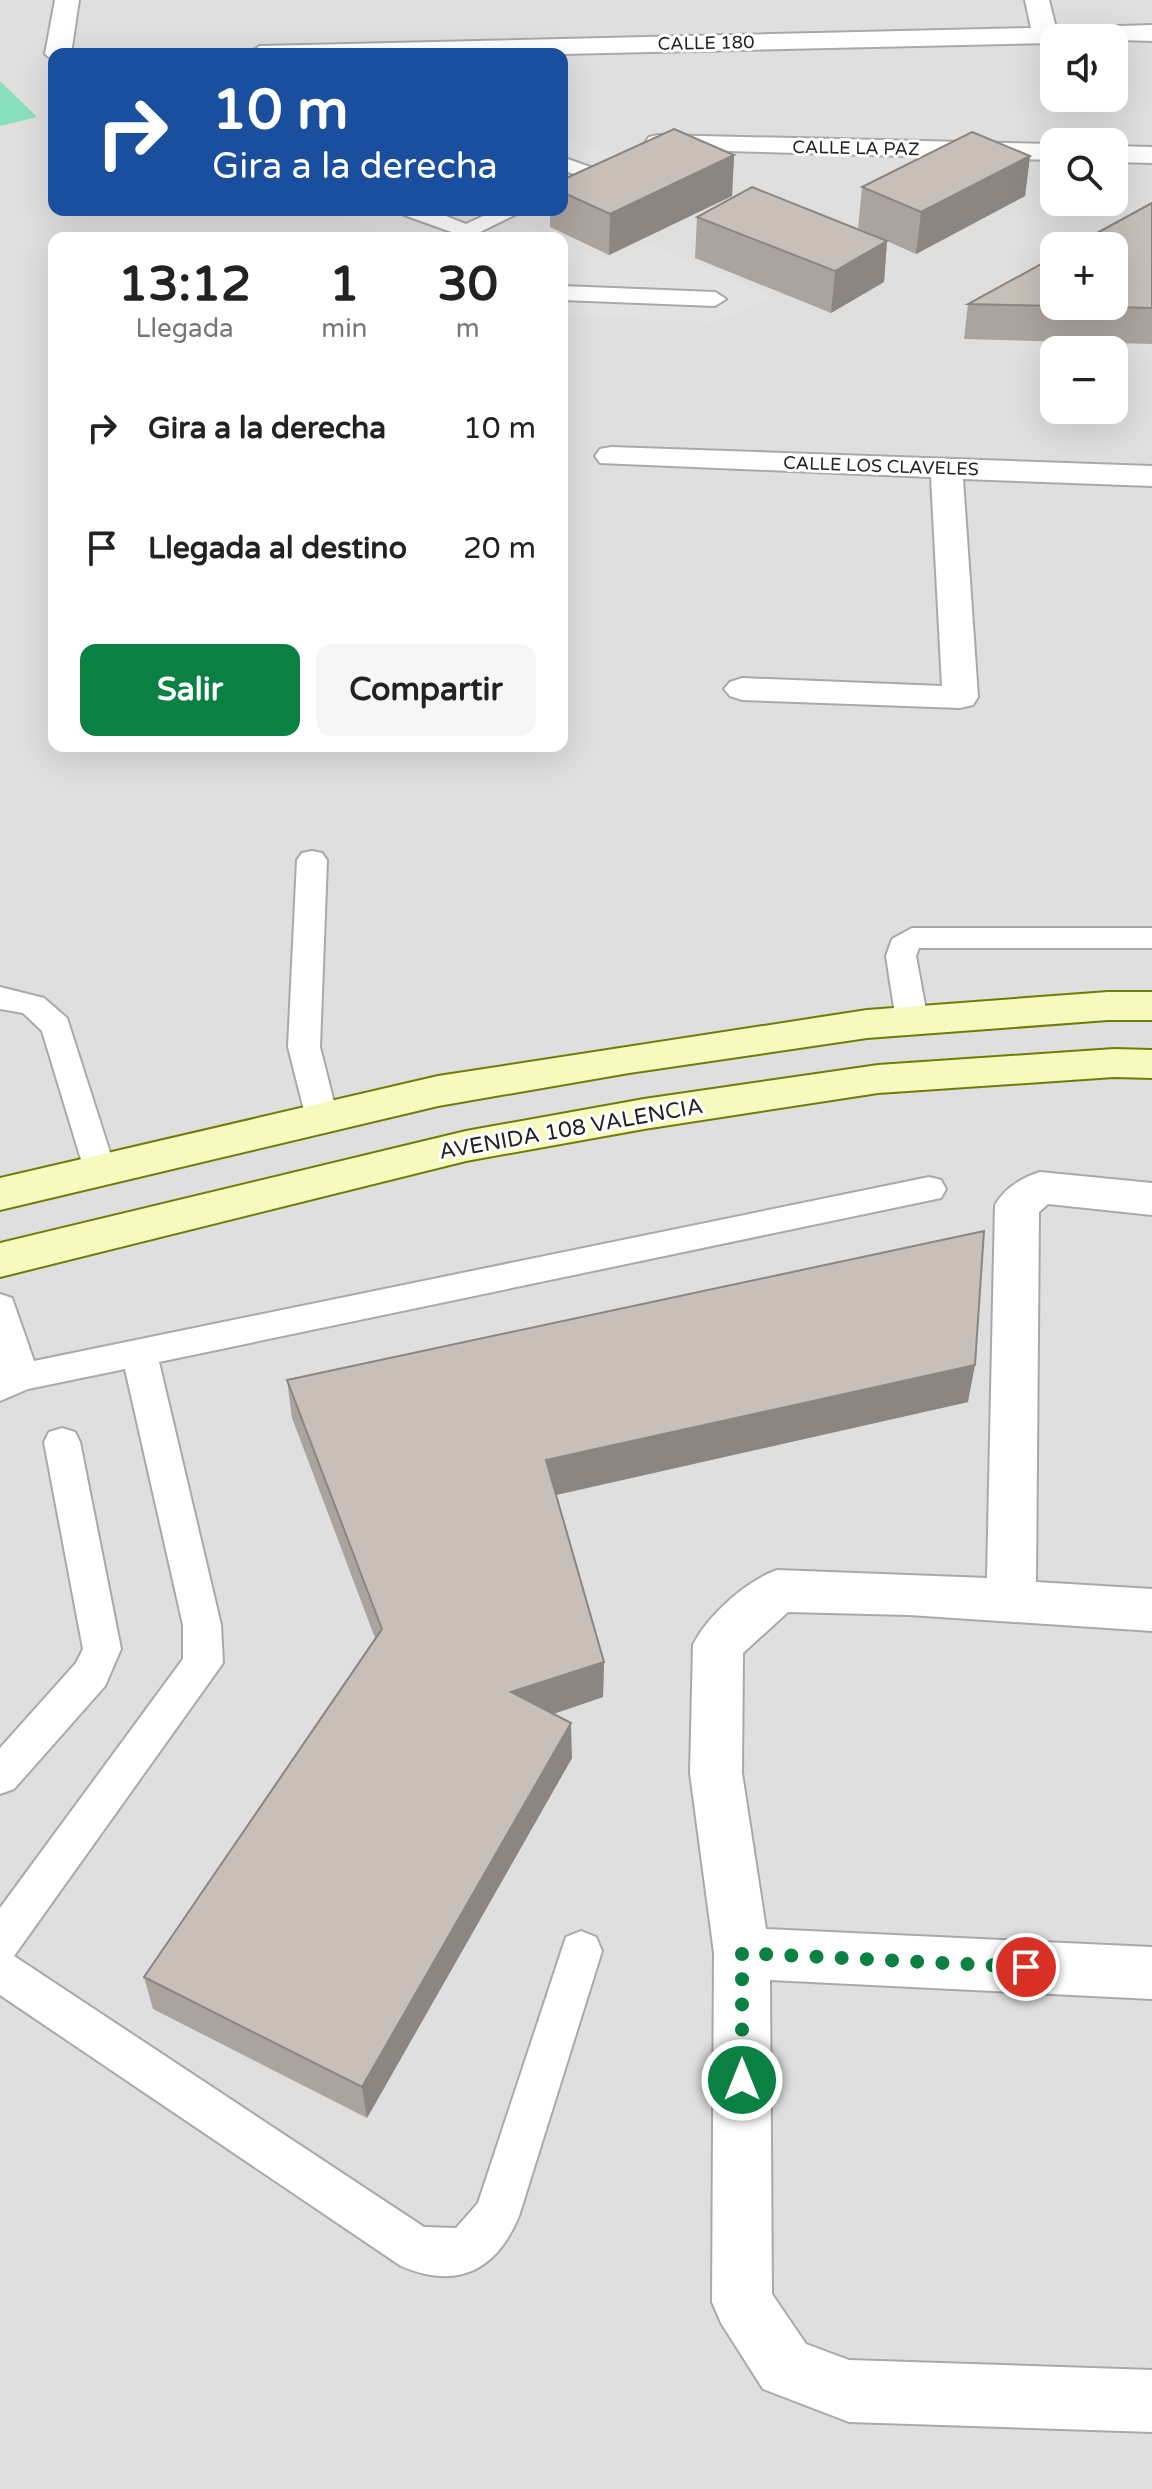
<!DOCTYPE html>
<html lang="es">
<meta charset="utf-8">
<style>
body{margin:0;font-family:"Varela Round",sans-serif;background:#f6f6f6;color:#222;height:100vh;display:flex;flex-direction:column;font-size:30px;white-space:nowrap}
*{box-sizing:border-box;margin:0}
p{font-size:26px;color:#767676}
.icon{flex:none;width:44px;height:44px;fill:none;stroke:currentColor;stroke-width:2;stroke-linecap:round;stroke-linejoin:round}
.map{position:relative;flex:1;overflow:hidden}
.sheet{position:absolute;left:48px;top:232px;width:520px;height:520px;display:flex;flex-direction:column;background:#fff;border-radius:16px;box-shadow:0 8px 32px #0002}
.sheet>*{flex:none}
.top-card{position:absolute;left:48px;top:48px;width:520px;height:168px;border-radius:16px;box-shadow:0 8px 32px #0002;background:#1a4fa0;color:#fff;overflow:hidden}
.tools{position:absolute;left:1040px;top:24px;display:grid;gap:16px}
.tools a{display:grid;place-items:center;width:88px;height:88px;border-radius:16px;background:#fff;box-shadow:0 8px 32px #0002;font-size:40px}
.pin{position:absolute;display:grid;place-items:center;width:68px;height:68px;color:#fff;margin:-34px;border:4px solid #fff;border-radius:50%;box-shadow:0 2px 8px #0007}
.me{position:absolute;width:88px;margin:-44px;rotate:0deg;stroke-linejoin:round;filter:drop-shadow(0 0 6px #0008)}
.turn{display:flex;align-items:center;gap:28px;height:168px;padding:0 32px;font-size:36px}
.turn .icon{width:104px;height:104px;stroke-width:2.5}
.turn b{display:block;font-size:56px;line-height:68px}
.eta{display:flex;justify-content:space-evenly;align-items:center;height:136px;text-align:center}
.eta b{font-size:48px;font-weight:800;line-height:56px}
.primary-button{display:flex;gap:16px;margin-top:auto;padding:16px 32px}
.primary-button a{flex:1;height:92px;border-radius:16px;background:#0b8043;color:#fff;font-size:32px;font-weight:800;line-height:92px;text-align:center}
.primary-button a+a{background:#f6f6f6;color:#222}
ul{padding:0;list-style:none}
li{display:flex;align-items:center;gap:24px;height:120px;padding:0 32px}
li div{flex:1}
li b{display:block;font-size:30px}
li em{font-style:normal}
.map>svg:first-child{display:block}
.residential{fill:#e0dfdf;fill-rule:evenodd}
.pitch{fill:#88e0be}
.parking{fill:#e2e2e2}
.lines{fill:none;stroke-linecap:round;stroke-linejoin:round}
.lane-casing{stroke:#a9a9a9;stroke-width:4}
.street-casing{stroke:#a9a9a9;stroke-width:4}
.secondary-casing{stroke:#707d05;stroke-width:4}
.lane{fill:#fff;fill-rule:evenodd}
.street{fill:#fff;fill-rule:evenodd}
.secondary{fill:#f7fabf;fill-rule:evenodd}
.wall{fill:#aba49e}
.shaded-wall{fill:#8b8681}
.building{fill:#c7bfb8;stroke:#8b8681;stroke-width:2}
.route{stroke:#0b8043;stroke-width:14;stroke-dasharray:0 25.2}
.labels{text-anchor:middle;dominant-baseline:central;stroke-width:6;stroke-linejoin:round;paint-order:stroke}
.far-street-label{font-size:18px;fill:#222;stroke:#fff}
.street-label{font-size:22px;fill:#222;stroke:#fff}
</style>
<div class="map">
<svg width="1152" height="2489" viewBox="0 0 1152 2489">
<rect width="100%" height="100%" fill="#f2efe9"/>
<path class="residential" d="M 0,0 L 1152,0 L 1152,2489 L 0,2489 ZM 1054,38 L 1114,38 L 1114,98 L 1054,98 ZM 54,54 L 562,54 L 562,210 L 54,210 ZM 1054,142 L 1114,142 L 1114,202 L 1054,202 ZM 54,238 L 562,238 L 562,746 L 54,746 ZM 1054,246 L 1114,246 L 1114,306 L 1054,306 ZM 1054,350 L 1114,350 L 1114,410 L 1054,410 Z"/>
<path class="pitch" d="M 0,81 L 37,117 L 0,126 Z"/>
<path class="parking" d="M 562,137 L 597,149 L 656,162 L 562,208 Z
M 336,210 L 558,210 L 527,226 L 554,238 L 392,238 Z
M 562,242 L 603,260 L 648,243 L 774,297 L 712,322 L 562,315 Z"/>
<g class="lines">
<defs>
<path id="lane" d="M 562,157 L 593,168 L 597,172 L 586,178 L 562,170 Z
M 401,210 L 431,210 L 466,224 L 496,210 L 525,210 L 468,238 L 404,215 Z
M 562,286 L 715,292 L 726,299 L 715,306 L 562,300 Z
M 312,851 L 322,853 L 327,860 L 320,1047 L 338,1118 L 333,1126 L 322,1130 L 311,1126 L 306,1118 L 288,1047 L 297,860 L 302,853 Z
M 912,928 L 1152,928 L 1152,948 L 919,948 L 916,956 L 928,1021 L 923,1029 L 912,1032 L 901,1029 L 896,1021 L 886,956 L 892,939 Z
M 0,987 L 44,998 L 67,1018 L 115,1168 L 110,1176 L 98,1180 L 86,1176 L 42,1031 L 23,1013 L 0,1009 Z
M 929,1177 L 941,1180 L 946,1189 L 941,1198 L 159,1362 L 221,1625 L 223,1663 L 14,1956 L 424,2227 L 456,2228 L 478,2203 L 566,1937 L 581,1931 L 596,1937 L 602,1951 L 519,2216 C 496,2271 457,2290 401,2266 L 0,1995 L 0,1908 L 183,1659 L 183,1625 L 125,1369 L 28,1389 L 0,1401 L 0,1294 L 12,1298 L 34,1361 Z
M 62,1428 L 75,1432 L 80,1442 L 121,1649 L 105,1686 L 14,1789 L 0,1794 L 0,1748 L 76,1663 L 83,1649 L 44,1442 L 49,1432 Z"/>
<path id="street" d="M 55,0 L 79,0 L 71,54 L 54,54 L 54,61 L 45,54 Z
M 1025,0 L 1049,0 L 1056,28 L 1152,25 L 1152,41 L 1054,38 L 1054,43 L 562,54 L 247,54 L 260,46 L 1031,28 Z
M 658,135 L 1054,144 L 1054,160 L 649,149 L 645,143 L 649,137 Z
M 1114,146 L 1152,147 L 1152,163 L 1114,162 Z
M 611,447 L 1152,466 L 1152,486 L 963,479 L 978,697 L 973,705 L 960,708 L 742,700 L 730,696 L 724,689 L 730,682 L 742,678 L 942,686 L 931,477 L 600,463 L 595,456 L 600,449 Z
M 1040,1172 L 1152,1183 L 1152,1215 L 1048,1204 L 1039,1212 L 1036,1582 L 1152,1589 L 1152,1631 L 909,1615 L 788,1612 L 743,1653 L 742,1773 L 766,1929 L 1152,1947 L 1152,1999 L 770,1980 L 772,2294 L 806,2344 L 849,2360 L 1152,2370 L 1152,2432 L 849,2422 L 763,2389 L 721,2323 L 712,2302 L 714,1953 L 690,1773 L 693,1645 C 707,1616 746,1581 777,1570 L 987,1578 L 995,1205 C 1005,1188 1021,1178 1040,1172 Z"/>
<path id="secondary" d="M 1108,992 L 1152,992 L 1152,1020 L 1108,1020 L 867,1038 L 629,1073 L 438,1106 L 0,1210 L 0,1178 L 438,1076 L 867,1010 Z
M 1114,1049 L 1152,1050 L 1152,1078 L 1114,1077 L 878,1093 L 644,1129 L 466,1161 L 0,1277 L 0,1243 L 466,1131 L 644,1099 L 878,1065 Z"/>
</defs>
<use href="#lane" class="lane-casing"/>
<use href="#street" class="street-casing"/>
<use href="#secondary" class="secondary-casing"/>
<use href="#lane" class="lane"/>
<use href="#street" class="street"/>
<use href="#secondary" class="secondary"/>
</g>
<path class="wall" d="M 734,155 L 732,196 L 609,255 L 550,227 L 550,210 L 562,210 L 562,180 Z
M 1030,156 L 1025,196 L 916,254 L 887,241 L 884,282 L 831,313 L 695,258 L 697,217 L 876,236 L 858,228 L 862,187 Z
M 1152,203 L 1152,344 L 964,339 L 968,304 Z
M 287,1380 L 968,1402 L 556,1495 L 604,1662 L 603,1697 L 553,1714 L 572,1758 L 367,2118 L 153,2009 L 144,1977 L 375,1638 L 292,1418 Z"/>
<path class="shaded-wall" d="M 734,155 L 732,196 L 609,255 L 610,214 Z
M 1030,156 L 1025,196 L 916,254 L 921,212 Z
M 887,241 L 884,282 L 831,313 L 835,271 Z
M 975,1365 L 968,1402 L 547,1497 L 546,1460 Z
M 604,1662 L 603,1697 L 512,1728 L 511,1692 Z
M 571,1723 L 572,1758 L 367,2118 L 362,2087 Z"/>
<path class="building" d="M 674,129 L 734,155 L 610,214 L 562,192 L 562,180 Z
M 972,132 L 1030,156 L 921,212 L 862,187 Z
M 752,187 L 887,241 L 835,271 L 697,217 Z
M 1152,203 L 1152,308 L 1074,306 L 1114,306 L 1114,246 L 1073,246 Z
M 1054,257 L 1054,306 L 968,304 Z
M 984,1231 L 975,1365 L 546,1460 L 604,1662 L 511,1692 L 571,1723 L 362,2087 L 144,1977 L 382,1629 L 287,1380 Z"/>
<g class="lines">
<path class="route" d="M 742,2080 L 742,1953 L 1026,1967"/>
</g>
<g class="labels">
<g class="far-street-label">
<text transform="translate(706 43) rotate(-1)">CALLE 180</text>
<text transform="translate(856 148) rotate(1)">CALLE LA PAZ</text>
<text transform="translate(881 466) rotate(2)">CALLE LOS CLAVELES</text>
</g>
<g class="street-label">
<text transform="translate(571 1129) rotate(-10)">AVENIDA 108 VALENCIA</text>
</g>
</g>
</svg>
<div class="tools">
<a><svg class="icon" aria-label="sound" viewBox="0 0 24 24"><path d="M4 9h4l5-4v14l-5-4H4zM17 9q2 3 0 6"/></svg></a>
<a><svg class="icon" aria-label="search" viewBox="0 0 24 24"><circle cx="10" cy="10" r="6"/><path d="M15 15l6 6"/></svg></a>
<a>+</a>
<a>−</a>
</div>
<div class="pin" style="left:1026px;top:1967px;background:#d93025"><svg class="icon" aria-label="arrive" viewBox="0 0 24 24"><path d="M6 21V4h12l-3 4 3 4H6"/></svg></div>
<svg class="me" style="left:742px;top:2080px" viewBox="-20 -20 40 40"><circle r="17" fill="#0b8043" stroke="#fff" stroke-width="3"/><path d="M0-11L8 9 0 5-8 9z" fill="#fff"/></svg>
<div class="top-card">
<div class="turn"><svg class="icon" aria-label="right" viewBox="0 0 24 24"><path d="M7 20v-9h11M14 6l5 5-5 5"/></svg><div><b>10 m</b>Gira a la derecha</div></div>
</div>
<section class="sheet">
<div class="eta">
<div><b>13:12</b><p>Llegada</p></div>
<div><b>1</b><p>min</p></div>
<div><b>30</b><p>m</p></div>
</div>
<ul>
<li><svg class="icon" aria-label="right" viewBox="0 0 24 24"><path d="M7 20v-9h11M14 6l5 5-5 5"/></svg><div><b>Gira a la derecha</b></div><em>10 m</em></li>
<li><svg class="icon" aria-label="arrive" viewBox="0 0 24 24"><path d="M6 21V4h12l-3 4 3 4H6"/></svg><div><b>Llegada al destino</b></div><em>20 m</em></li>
</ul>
<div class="primary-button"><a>Salir</a><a>Compartir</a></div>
</section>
</div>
